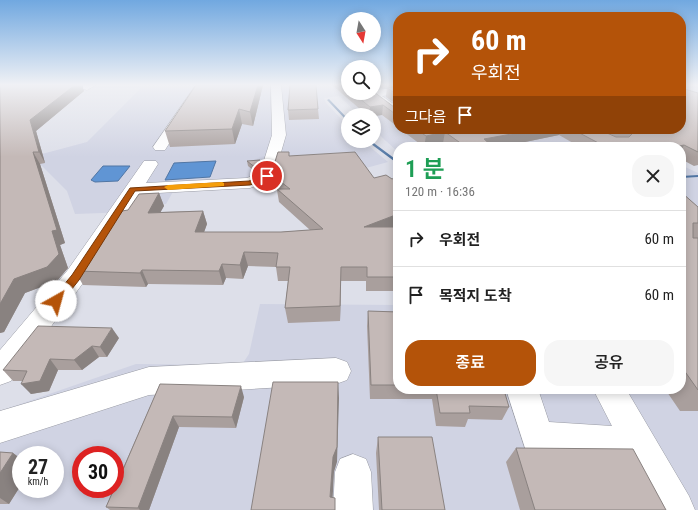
<!DOCTYPE html>
<html lang="ko">
<meta charset="utf-8">
<style>
body{margin:0;font-family:"Roboto Condensed","Noto Sans KR",sans-serif;background:#f6f6f6;color:#222;height:100vh;display:flex;flex-direction:column;font-size:15px;white-space:nowrap}
*{box-sizing:border-box;margin:0}
p{font-size:13px;color:#767676}
.icon{flex:none;width:22px;height:22px;fill:none;stroke:currentColor;stroke-width:2;stroke-linecap:round;stroke-linejoin:round}
.map{position:relative;flex:1;overflow:hidden}
.side{position:absolute;left:393px;top:142px;width:293px;height:252px;display:flex;flex-direction:column;background:#fff;border-radius:16px;box-shadow:0 2px 10px #0003}
.side>*{flex:none}
.banner{position:absolute;left:393px;top:12px;width:293px;height:122px;border-radius:16px;box-shadow:0 2px 10px #0003;background:#b45309;color:#fff;overflow:hidden}
.needle{width:26px;rotate:169deg}
.tools{position:absolute;left:341px;top:12px;display:grid;gap:8px}
.tools a{display:grid;place-items:center;width:40px;height:40px;border-radius:50%;background:#fff;box-shadow:0 2px 10px #0003;font-size:20px}
.speed{position:absolute;left:12px;top:446px;display:flex;gap:8px;font-size:20px;font-weight:700;text-align:center}
.speed>*{display:grid;place-content:center;width:52px;height:52px;border-radius:50%;background:#fff;box-shadow:0 2px 10px #0003;line-height:1}
.speed small{font-size:10px;font-weight:400}
.speed .limit{border:6px solid #d22;background:#fff;color:#111}
.pin{position:absolute;display:grid;place-items:center;width:34px;height:34px;color:#fff;margin:-17px;border:2px solid #fff;border-radius:50%;box-shadow:0 1px 4px #0007}
.me{position:absolute;width:44px;margin:-22px;rotate:38deg;stroke-linejoin:round;filter:drop-shadow(0 0 3px #0008)}
.turn{display:flex;align-items:center;gap:14px;height:84px;padding:0 12px;font-size:18px}
.turn .icon{width:52px;height:52px;stroke-width:2.5}
.turn b{display:block;font-size:28px;line-height:34px}
.then{display:flex;align-items:center;height:38px;padding:0 12px;background:#0003;gap:8px;font-size:15px}
.round{display:grid;place-items:center;flex:none;width:42px;height:42px;border-radius:16px;background:#f6f6f6}
.summary{display:flex;align-items:center;justify-content:space-between;height:68px;padding:0 12px}
h1{font-size:24px;font-weight:600;line-height:30px;color:#1e9e55}
.button{display:flex;gap:8px;margin-top:auto;padding:8px 12px}
.button a{flex:1;height:46px;border-radius:16px;background:#b45309;color:#fff;font-size:16px;font-weight:600;line-height:46px;text-align:center}
.button a+a{background:#f6f6f6;color:#222}
ul{padding:0;list-style:none}
li{display:flex;align-items:center;gap:12px;height:56px;padding:0 12px;border-top:1px solid #e0e0e0}
li div{flex:1}
li b{display:block;font-size:15px}
li em{font-style:normal}
.map>svg:first-child{display:block}
.built{fill:#d0d3e3;fill-rule:evenodd}
.water{fill:#6095d4;stroke:#5176a4}
.lines{fill:none;stroke-linecap:round;stroke-linejoin:round}
.stream{fill:#5176a4;fill-rule:evenodd}
.minor-casing{stroke:#9a9ca5;stroke-width:1}
.minor{fill:#fff;fill-rule:evenodd}
.wall{fill:#a99f9d}
.shaded-wall{fill:#898280}
.building{fill:#c4b9b7;stroke:#898280}
.route{fill:#b45309;stroke:#753606}
.slow{fill:#f59e0b}
</style>
<div class="map">
<svg width="698" height="510" viewBox="0 0 698 510">
<rect width="100%" height="100%" fill="#dddfe9"/>
<path class="built" d="M 144,85 L 348,85 L 348,93 L 374,93 L 374,85 L 398,85 L 398,129 L 606,129 L 644,147 L 398,147 L 398,152 L 374,130 L 374,115 L 359,115 L 339,96 L 324,98 L 326,103 L 348,126 L 348,141 L 363,141 L 388,162 L 344,174 L 255,185 L 174,190 L 166,204 L 135,206 L 130,212 L 75,214 L 67,191 L 40,164 L 42,154 L 87,142 Z
M 681,165 L 698,173 L 698,510 L 0,510 L 0,411 L 136,364 L 236,365 L 243,363 L 249,354 L 260,304 L 398,305 L 398,389 L 681,389 ZM 21,455 L 55,455 L 55,489 L 21,489 ZM 81,455 L 115,455 L 115,489 L 81,489 Z"/>
<path class="water" d="M 216,161 L 210,177 L 165,180 L 174,163 Z
M 103,166 L 130,166 L 118,181 L 95,182 L 91,180 Z"/>
<g class="lines">
<path class="stream" d="M 329,99 L 348,119 L 348,122 L 328,101 L 327,100 Z
M 367,141 L 371,141 L 398,161 L 398,164 Z
M 698,175 L 698,177 L 681,178 L 681,176 Z"/>
<defs>
<path id="minor" d="M 83,85 L 96,85 L 87,90 L 83,89 Z
M 196,85 L 206,85 L 165,150 L 155,150 L 153,147 Z
M 271,85 L 281,85 L 286,135 L 273,180 L 250,188 L 139,194 L 83,283 L 11,381 L 0,385 L 0,350 L 67,271 L 144,161 L 156,161 L 158,164 L 146,183 L 247,178 L 260,173 L 272,135 Z
M 398,88 L 398,94 L 382,96 L 398,107 L 398,117 L 394,116 L 366,94 L 374,93 L 374,90 Z
M 336,358 L 347,362 L 351,371 L 347,380 L 336,384 L 149,395 L 0,443 L 0,411 L 149,367 Z
M 506,389 L 538,389 L 549,422 L 612,426 L 593,389 L 626,389 L 689,496 L 695,510 L 654,510 L 630,462 L 538,456 L 526,451 Z
M 353,454 L 366,459 L 371,472 L 373,510 L 333,510 L 335,472 L 340,459 Z"/>
</defs>
<use href="#minor" class="minor-casing"/>
<use href="#minor" class="minor"/>
</g>
<path class="wall" d="M 0,85 L 82,86 L 84,91 L 36,131 L 45,163 L 40,164 L 65,243 L 60,245 L 68,268 L 57,281 L 25,293 L 4,332 L 0,333 Z
M 263,85 L 253,126 L 242,124 L 235,144 L 170,147 L 165,131 Z
M 332,85 L 348,85 L 348,93 L 374,93 L 394,107 L 398,108 L 398,127 L 382,115 L 374,116 L 374,115 L 367,115 Z
M 374,85 L 398,85 L 398,105 L 386,97 L 387,88 L 374,88 Z
M 698,93 L 698,165 L 694,166 L 681,159 L 681,147 L 580,147 L 559,135 L 501,147 L 448,147 L 443,143 L 424,147 L 400,129 L 598,129 L 616,137 L 600,129 L 681,129 Z
M 318,109 L 319,119 L 289,120 L 288,110 Z
M 289,156 L 397,228 L 398,231 L 398,291 L 366,291 L 366,281 L 341,281 L 340,321 L 288,323 L 285,308 L 288,281 L 278,281 L 276,267 L 248,266 L 243,279 L 226,278 L 223,285 L 148,284 L 146,287 L 83,285 L 75,271 L 98,246 L 128,210 L 159,193 L 164,206 L 160,212 L 203,211 L 207,224 L 204,232 L 281,232 L 310,230 L 279,202 L 277,190 L 269,183 L 267,171 L 273,168 Z
M 247,161 L 261,165 L 259,172 L 257,173 L 248,166 Z
M 681,192 L 698,207 L 698,411 L 680,411 L 665,389 L 681,389 Z
M 368,311 L 398,312 L 398,389 L 496,389 L 509,407 L 502,420 L 468,419 L 465,427 L 436,426 L 432,399 L 370,399 L 367,326 Z
M 119,338 L 107,357 L 99,357 L 82,370 L 58,370 L 49,391 L 31,394 L 22,381 L 13,381 L 3,370 Z
M 160,384 L 244,397 L 236,428 L 179,427 L 149,510 L 110,510 L 106,507 Z
M 378,437 L 445,510 L 379,510 L 376,453 Z
M 516,448 L 666,510 L 520,510 L 506,462 Z
M 0,452 L 13,453 L 21,459 L 21,485 L 9,504 L 0,504 Z"/>
<path class="shaded-wall" d="M 75,85 L 82,85 L 84,91 L 36,131 L 45,163 L 39,152 L 30,120 Z
M 258,85 L 263,85 L 253,126 L 250,112 Z
M 383,105 L 382,115 L 374,116 L 374,115 L 369,115 L 370,107 Z
M 239,109 L 242,124 L 235,144 L 232,129 Z
M 539,129 L 562,129 L 559,135 L 501,147 L 483,147 L 484,139 Z
M 445,132 L 443,143 L 424,147 L 426,136 Z
M 684,145 L 681,151 L 681,147 L 674,147 Z
M 33,152 L 40,164 L 65,243 L 60,245 L 68,268 L 57,281 L 25,293 L 4,332 L 0,333 L 0,304 L 14,279 L 52,231 Z
M 260,160 L 261,165 L 259,172 L 257,173 L 256,168 Z
M 159,193 L 164,206 L 153,226 L 148,213 Z
M 203,211 L 207,224 L 199,246 L 195,232 Z
M 398,214 L 398,227 L 364,241 L 364,227 Z
M 244,252 L 248,266 L 243,279 L 240,265 Z
M 222,264 L 226,278 L 223,285 L 219,271 Z
M 341,267 L 341,281 L 340,321 L 340,306 Z
M 142,270 L 148,284 L 146,287 L 140,273 Z
M 112,328 L 119,338 L 107,357 L 100,347 Z
M 92,346 L 99,357 L 82,370 L 74,360 Z
M 50,359 L 58,370 L 49,391 L 31,394 L 21,384 Z
M 338,382 L 339,398 L 337,462 L 334,472 L 332,510 L 330,497 Z
M 241,386 L 244,397 L 236,428 L 232,417 Z
M 173,416 L 179,427 L 149,510 L 140,510 L 138,508 Z
M 13,453 L 21,459 L 21,485 L 9,504 L 0,498 L 0,473 Z"/>
<path class="building" d="M 0,85 L 75,85 L 30,120 L 39,152 L 33,152 L 57,230 L 52,231 L 59,254 L 47,267 L 14,279 L 0,304 Z
M 196,85 L 258,85 L 250,112 L 239,109 L 232,129 L 165,131 Z
M 290,85 L 316,85 L 318,109 L 288,110 Z
M 343,85 L 348,85 L 348,89 Z
M 398,86 L 398,95 L 387,88 Z
M 681,88 L 698,93 L 698,152 L 684,145 L 674,147 L 606,147 L 572,129 L 598,129 L 616,137 L 629,137 L 632,134 L 629,130 L 628,129 L 681,129 Z
M 374,92 L 394,107 L 398,108 L 398,116 L 383,105 L 370,107 L 353,93 L 374,93 Z
M 416,129 L 539,129 L 484,139 L 493,147 L 466,147 L 445,132 L 426,136 Z
M 278,152 L 289,152 L 289,156 L 355,152 L 374,178 L 386,175 L 392,179 L 397,177 L 398,178 L 398,214 L 364,227 L 397,227 L 398,231 L 398,277 L 367,277 L 367,267 L 341,267 L 340,306 L 285,308 L 290,267 L 276,267 L 278,253 L 244,252 L 240,265 L 222,264 L 219,271 L 142,270 L 140,273 L 75,271 L 95,246 L 98,246 L 122,211 L 128,210 L 139,194 L 159,193 L 148,213 L 203,211 L 195,232 L 281,232 L 323,229 L 277,189 L 290,189 L 267,171 L 273,168 Z
M 260,160 L 258,167 L 256,168 L 247,161 Z
M 681,192 L 698,207 L 698,223 L 693,223 L 693,238 L 698,238 L 698,390 L 681,366 Z
M 368,311 L 398,312 L 398,385 L 371,385 Z
M 38,326 L 112,328 L 100,347 L 92,346 L 74,360 L 50,359 L 40,381 L 21,384 L 27,371 L 3,370 Z
M 273,382 L 338,382 L 337,447 L 333,457 L 330,497 L 335,498 L 335,510 L 251,510 Z
M 160,384 L 241,386 L 232,417 L 173,416 L 138,508 L 106,507 L 114,489 L 115,489 L 115,488 Z
M 436,389 L 496,389 L 496,390 L 504,390 L 509,407 L 469,406 L 470,413 L 440,413 Z
M 378,437 L 432,437 L 445,510 L 382,510 Z
M 516,448 L 633,449 L 666,510 L 535,510 Z
M 0,452 L 13,453 L 0,473 Z"/>
<linearGradient id="sky" x2="0" y2="1"><stop stop-color="#71a8e0"/><stop offset="0.54" stop-color="#f0f1f5"/><stop offset="1" stop-color="#f0f1f5" stop-opacity="0"/></linearGradient>
<rect width="698" height="157" fill="url(#sky)"/>
<path class="route" d="M 267,174 L 269,175 L 269,178 L 250,185 L 135,191 L 79,280 L 60,304 L 53,304 L 51,301 L 53,298 L 72,275 L 130,188 L 249,181 Z"/>
<path class="slow" d="M 222,182 L 224,183 L 224,186 L 168,190 L 164,187 L 168,185 Z"/>
</svg>
<div class="tools">
<a><svg class="needle" viewBox="-14 -14 28 28"><path d="M0-13l5 13h-10z" fill="#e53935"/><path d="M0 13l5-13h-10z" fill="#767676"/></svg></a>
<a><svg class="icon" aria-label="search" viewBox="0 0 24 24"><circle cx="10" cy="10" r="6"/><path d="M15 15l6 6"/></svg></a>
<a><svg class="icon" aria-label="layers" viewBox="0 0 24 24"><path d="M12 4l9 5-9 5-9-5zM3 14l9 5 9-5"/></svg></a>
</div>
<div class="speed"><div>27<small>km/h</small></div><div class="limit">30</div></div>
<div class="pin" style="left:267px;top:176px;background:#d93025"><svg class="icon" aria-label="arrive" viewBox="0 0 24 24"><path d="M6 21V4h12l-3 4 3 4H6"/></svg></div>
<svg class="me" style="left:56px;top:301px" viewBox="-20 -20 40 40"><circle r="19" fill="#fff"/><path d="M0-13L10 11 0 6-10 11z" fill="#b45309"/></svg>
<div class="banner">
<div class="turn"><svg class="icon" aria-label="right" viewBox="0 0 24 24"><path d="M7 20v-9h11M14 6l5 5-5 5"/></svg><div><b>60 m</b>우회전</div></div>
<div class="then">그다음<svg class="icon" aria-label="arrive" viewBox="0 0 24 24"><path d="M6 21V4h12l-3 4 3 4H6"/></svg></div>
</div>
<section class="side">
<div class="summary"><div><h1>1 분</h1><p>120 m · 16:36</p></div><a class="round"><svg class="icon" aria-label="close" viewBox="0 0 24 24"><path d="M6 6l12 12M18 6L6 18"/></svg></a></div>
<ul>
<li><svg class="icon" aria-label="right" viewBox="0 0 24 24"><path d="M7 20v-9h11M14 6l5 5-5 5"/></svg><div><b>우회전</b></div><em>60 m</em></li>
<li><svg class="icon" aria-label="arrive" viewBox="0 0 24 24"><path d="M6 21V4h12l-3 4 3 4H6"/></svg><div><b>목적지 도착</b></div><em>60 m</em></li>
</ul>
<div class="button"><a>종료</a><a>공유</a></div>
</section>
</div>
